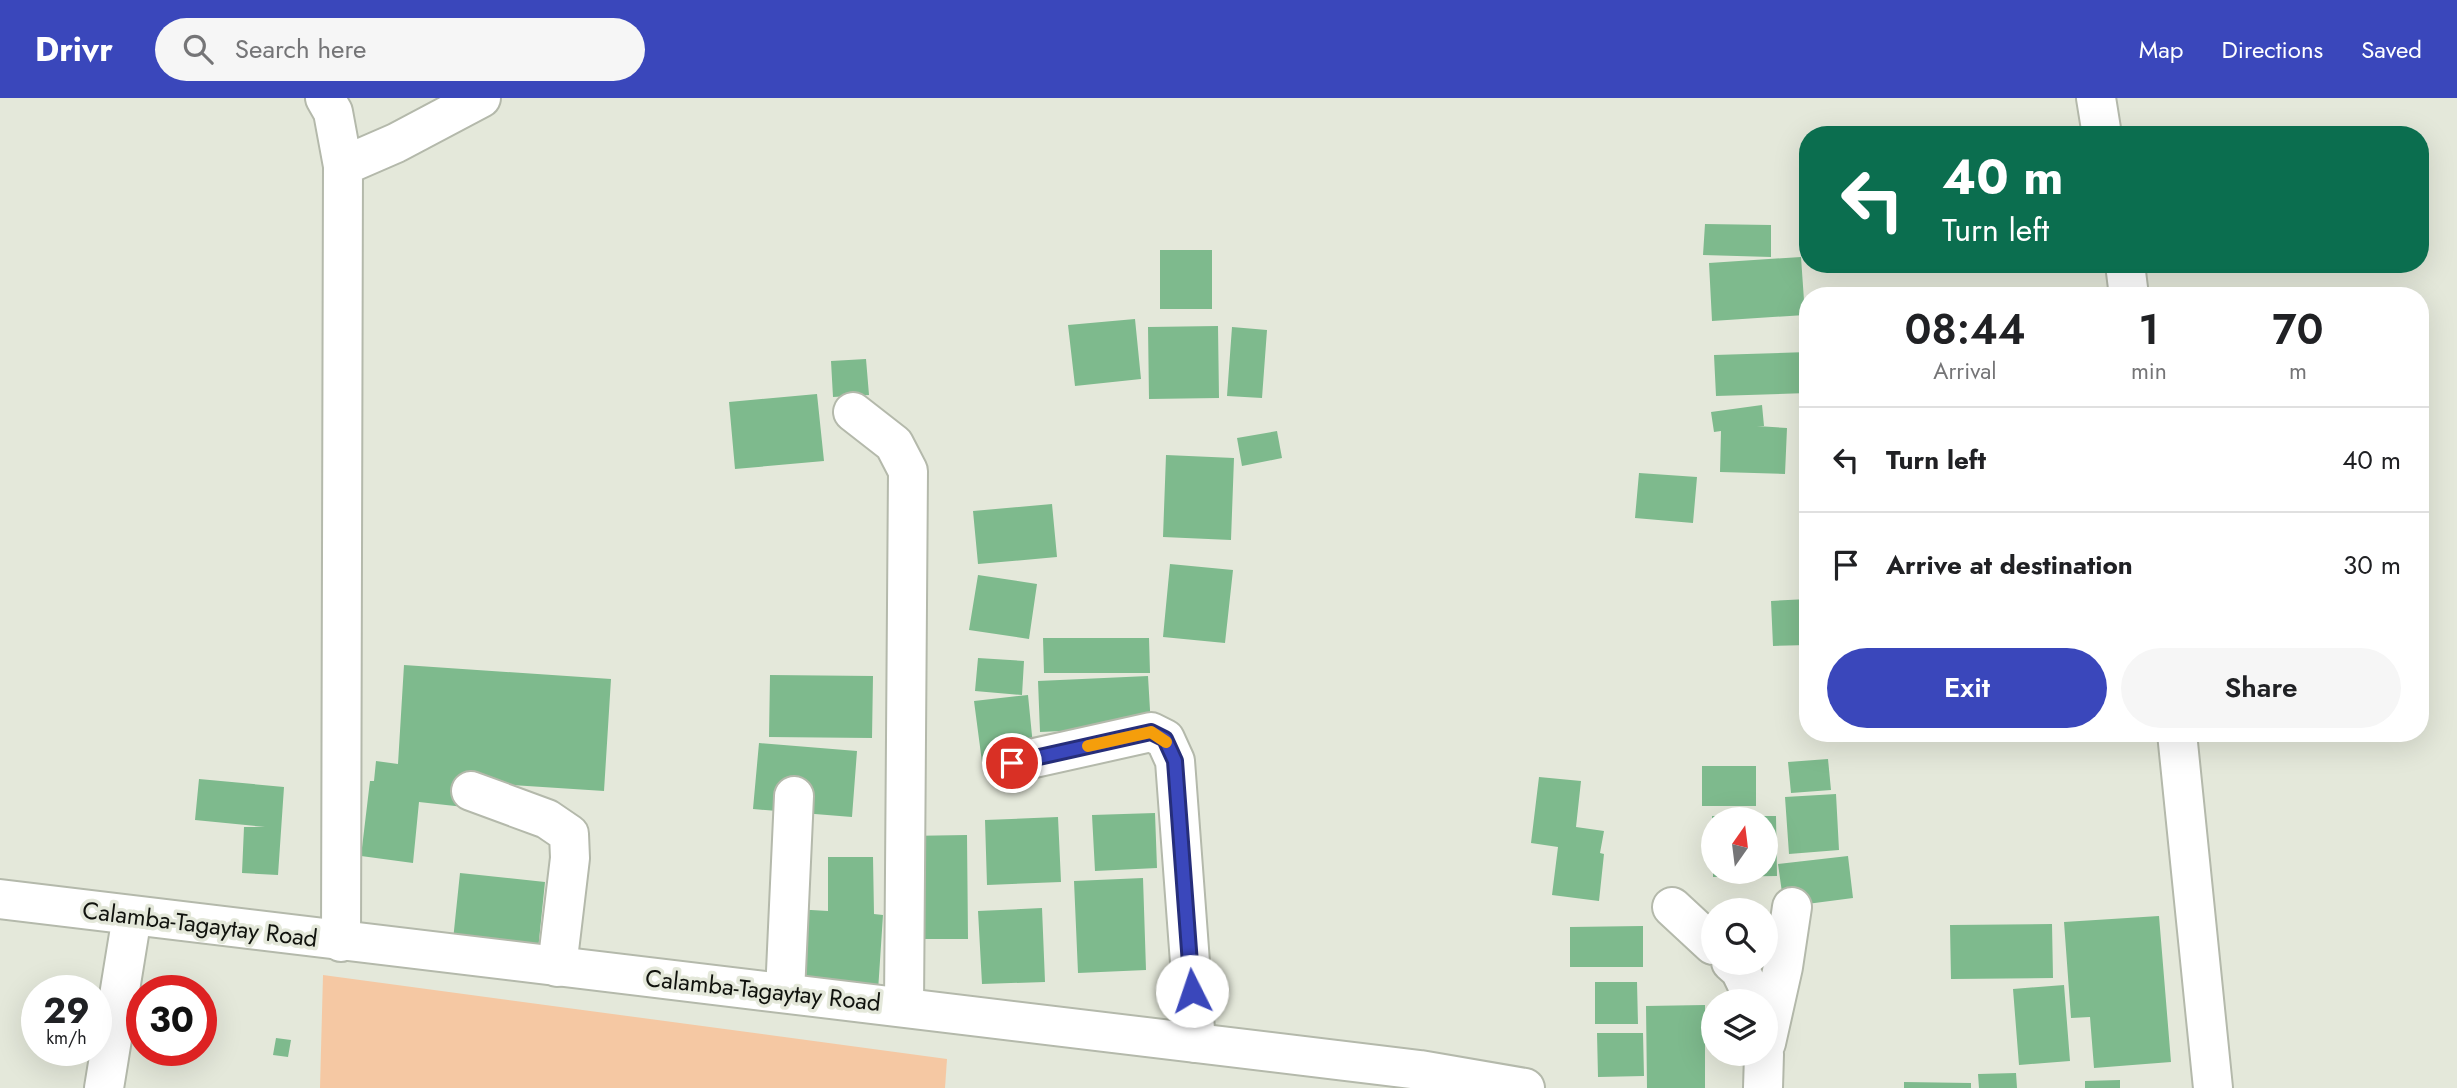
<!DOCTYPE html>
<style>
body{margin:0;font-family:Jost,sans-serif;background:#f6f6f6;color:#202124;height:100vh;display:flex;flex-direction:column;font-size:26px;white-space:nowrap}
*{box-sizing:border-box;margin:0}
p{font-size:23px;color:#757577}
.icon{flex:none;width:38px;height:38px;fill:none;stroke:currentColor;stroke-width:2;stroke-linecap:round;stroke-linejoin:round}
.map{position:relative;flex:1;overflow:hidden}
.sheet{position:absolute;left:1799px;top:189px;width:630px;height:455px;display:flex;flex-direction:column;background:#fff;border-radius:28px;box-shadow:0 7px 28px #0002}
.sheet>*{flex:none}
.guide{position:absolute;left:1799px;top:28px;width:630px;height:147px;border-radius:28px;box-shadow:0 7px 28px #0002;background:#0b6e4f;color:#fff;overflow:hidden}
.needle{width:46px;rotate:14deg}
.fabs{position:absolute;left:1701px;top:709px;display:grid;gap:14px}
.fabs a{display:grid;place-items:center;width:77px;height:77px;border-radius:50%;background:#fff;box-shadow:0 7px 28px #0002;font-size:35px}
.speed{position:absolute;left:21px;top:877px;display:flex;gap:14px;font-size:35px;font-weight:700;text-align:center}
.speed>*{display:grid;place-content:center;width:91px;height:91px;border-radius:50%;background:#fff;box-shadow:0 7px 28px #0002;line-height:1}
.speed small{font-size:18px;font-weight:400}
.speed .limit{border:10px solid #d22;background:#fff;color:#111}
.pin{position:absolute;display:grid;place-items:center;width:60px;height:60px;color:#fff;margin:-30px;border:4px solid #fff;border-radius:50%;box-shadow:0 2px 7px #0007}
.me{position:absolute;width:77px;margin:-38px;rotate:356deg;stroke-linejoin:round;filter:drop-shadow(0 0 5px #0008)}
.turn{display:flex;align-items:center;gap:24px;height:147px;padding:0 28px;font-size:32px}
.turn .icon{width:91px;height:91px;stroke-width:2.5}
.turn b{display:block;font-size:49px;line-height:60px}
.eta{display:flex;justify-content:space-evenly;align-items:center;height:119px;text-align:center}
.eta b{font-size:42px;font-weight:600;line-height:49px}
.cta{display:flex;gap:14px;margin-top:auto;padding:14px 28px}
.cta a{flex:1;height:80px;border-radius:42px;background:#3a47bb;color:#fff;font-size:28px;font-weight:600;line-height:80px;text-align:center}
.cta a+a{background:#f6f6f6;color:#202124}
ul{padding:0;list-style:none}
li{display:flex;align-items:center;gap:21px;height:105px;padding:0 28px;border-top:2px solid #e0e0e0}
li div{flex:1}
li b{display:block;font-size:26px}
li em{font-style:normal}
header{display:flex;align-items:center;gap:42px;box-sizing:border-box;height:98px;padding:0 35px;background:#3a47bb;color:#fff}
header strong{font-size:33px}
nav{display:flex;gap:38px;margin-inline-start:auto;font-size:24px}
.search{width:490px;height:63px;background:#f6f6f6;display:flex;align-items:center;gap:18px;box-sizing:border-box;padding:0 24px;border-radius:38px;color:#757577;font-size:26px}
.map>svg:first-child{display:block}
.green{fill:#f5c8a3}
.building{fill:#7eba8d}
.lines{fill:none;stroke-linecap:round;stroke-linejoin:round}
.minor-casing{stroke:#b4b9ab;stroke-width:42}
.major-casing{stroke:#b4b9ab;stroke-width:42}
.minor{stroke:#fff;stroke-width:38}
.major{stroke:#fff;stroke-width:38}
.route-casing{stroke:#262e7a;stroke-width:18}
.route{stroke:#3a47bb;stroke-width:12}
.slow{stroke:#f59e0b;stroke-width:12}
.labels{text-anchor:middle;dominant-baseline:central;stroke-width:7;stroke-linejoin:round;paint-order:stroke}
.street-label{font-size:24px;fill:#11130e;stroke:#e4e8da}
</style>
<header>
<strong>Drivr</strong>
<div class="search"><svg class="icon" aria-label="search" viewBox="0 0 24 24"><circle cx="10" cy="10" r="6"/><path d="M15 15l6 6"/></svg>Search here</div>
<nav><a>Map</a><a>Directions</a><a>Saved</a></nav>
</header>
<div class="map">
<svg width="2457" height="990" viewBox="0 0 2457 990">
<rect width="100%" height="100%" fill="#e4e8da"/>
<path class="green" d="M 323,877 L 947,961 L 945,990 L 320,990 Z"/>
<path class="building" d="M 1705,126 L 1771,127 L 1771,159 L 1703,157 Z
M 1160,152 L 1212,152 L 1212,211 L 1160,211 Z
M 1801,159 L 1805,217 L 1712,223 L 1709,165 Z
M 1135,221 L 1141,281 L 1075,288 L 1068,227 Z
M 1218,228 L 1219,300 L 1149,301 L 1148,229 Z
M 1232,229 L 1267,232 L 1262,300 L 1227,298 Z
M 1808,254 L 1808,295 L 1716,298 L 1714,257 Z
M 866,261 L 869,297 L 833,299 L 831,263 Z
M 817,296 L 824,363 L 735,371 L 729,304 Z
M 1762,307 L 1764,328 L 1757,328 L 1787,330 L 1785,376 L 1720,374 L 1721,333 L 1714,334 L 1711,314 Z
M 1277,333 L 1282,360 L 1242,368 L 1237,340 Z
M 1166,357 L 1234,360 L 1231,442 L 1163,439 Z
M 1639,375 L 1697,379 L 1693,425 L 1635,420 Z
M 1052,406 L 1057,459 L 978,466 L 973,413 Z
M 1170,466 L 1233,472 L 1225,545 L 1163,539 Z
M 978,477 L 1037,486 L 1029,541 L 969,532 Z
M 1808,501 L 1808,547 L 1773,548 L 1771,503 Z
M 1043,540 L 1149,540 L 1150,575 L 1044,575 Z
M 978,560 L 1024,563 L 1022,597 L 975,593 Z
M 404,567 L 611,581 L 604,693 L 467,684 L 464,709 L 419,704 L 413,765 L 361,758 L 370,683 L 374,683 L 376,663 L 398,666 Z
M 770,577 L 873,578 L 872,640 L 769,639 Z
M 1148,578 L 1151,629 L 1040,634 L 1038,583 Z
M 1028,597 L 1034,658 L 982,664 L 974,603 Z
M 759,645 L 857,653 L 852,719 L 753,711 Z
M 1828,661 L 1831,692 L 1791,695 L 1788,664 Z
M 1702,668 L 1756,668 L 1756,708 L 1702,708 Z
M 1539,679 L 1581,683 L 1576,729 L 1604,733 L 1600,755 L 1604,756 L 1599,803 L 1552,797 L 1558,749 L 1531,745 Z
M 199,681 L 284,689 L 278,777 L 242,775 L 244,729 L 265,729 L 195,722 Z
M 1836,696 L 1839,752 L 1789,756 L 1785,699 Z
M 1155,715 L 1157,770 L 1095,773 L 1092,717 Z
M 1712,718 L 1776,718 L 1777,778 L 1713,779 L 1713,774 L 1766,774 L 1766,721 L 1712,721 Z
M 1058,719 L 1061,784 L 987,787 L 985,722 Z
M 967,737 L 968,841 L 907,841 L 906,738 Z
M 1848,758 L 1853,800 L 1784,809 L 1778,766 Z
M 828,759 L 873,759 L 874,816 L 883,817 L 878,893 L 789,887 L 794,811 L 828,813 Z
M 460,775 L 545,784 L 538,852 L 453,842 Z
M 1143,780 L 1146,872 L 1078,875 L 1074,783 Z
M 1042,810 L 1045,884 L 982,886 L 978,813 Z
M 2159,818 L 2171,964 L 2094,970 L 2090,919 L 2071,920 L 2064,824 Z
M 2052,826 L 2053,880 L 1951,881 L 1950,827 Z
M 1643,828 L 1643,869 L 1570,869 L 1570,829 Z
M 1595,884 L 1637,884 L 1638,926 L 1595,926 Z
M 2064,887 L 2070,963 L 2019,967 L 2013,891 Z
M 1705,907 L 1705,990 L 1647,990 L 1646,908 Z
M 1597,935 L 1643,935 L 1644,978 L 1598,979 Z
M 276,940 L 291,942 L 288,959 L 273,957 Z
M 2016,975 L 2017,990 L 1979,990 L 1978,976 Z
M 2120,982 L 2120,990 L 2085,990 L 2085,983 Z
M 1904,984 L 1971,985 L 1971,990 L 1904,990 Z"/>
<g class="lines">
<defs>
<path id="minor" d="M 325,0 L 333,14 L 343,68 L 341,844
M 2096,0 L 2102,37
M 343,68 L 396,45 L 481,0
M 2125,166 L 2129,198
M 853,314 L 894,346 L 908,373 L 904,908
M 2177,635 L 2213,990
M 1012,665 L 1151,634 L 1165,641 L 1175,663 L 1196,945
M 471,693 L 547,721 L 569,736 L 570,760 L 557,869
M 1672,809 L 1713,847
M 1731,864 L 1740,872 L 1755,903
M 785,895 L 794,698
M 1766,945 L 1783,869 L 1792,809
M 104,990 L 132,818
M 1763,990 L 1764,956"/>
<path id="major" d="M 0,801 L 1420,972 L 1525,990"/>
</defs>
<use href="#minor" class="minor-casing"/>
<use href="#major" class="major-casing"/>
<use href="#minor" class="minor"/>
<use href="#major" class="major"/>
</g>
<g class="lines">
<defs>
<path id="route" d="M 1012,665 L 1151,634 L 1165,641 L 1175,663 L 1192,893"/>
</defs>
<use href="#route" class="route-casing"/>
<use href="#route" class="route"/>
<path class="slow" d="M 1088,648 L 1151,634 L 1166,644"/>
</g>
<g class="labels">
<g class="street-label">
<text transform="translate(200 826) rotate(7)">Calamba-Tagaytay Road</text>
<text transform="translate(763 892) rotate(6)">Calamba-Tagaytay Road</text>
</g>
</g>
</svg>
<div class="fabs">
<a><svg class="needle" viewBox="-14 -14 28 28"><path d="M0-13l5 13h-10z" fill="#e53935"/><path d="M0 13l5-13h-10z" fill="#757577"/></svg></a>
<a><svg class="icon" aria-label="search" viewBox="0 0 24 24"><circle cx="10" cy="10" r="6"/><path d="M15 15l6 6"/></svg></a>
<a><svg class="icon" aria-label="layers" viewBox="0 0 24 24"><path d="M12 4l9 5-9 5-9-5zM3 14l9 5 9-5"/></svg></a>
</div>
<div class="speed"><div>29<small>km/h</small></div><div class="limit">30</div></div>
<div class="pin" style="left:1012px;top:665px;background:#d93025"><svg class="icon" aria-label="arrive" viewBox="0 0 24 24"><path d="M6 21V4h12l-3 4 3 4H6"/></svg></div>
<svg class="me" style="left:1192px;top:893px" viewBox="-20 -20 40 40"><circle r="19" fill="#fff"/><path d="M0-13L10 11 0 6-10 11z" fill="#3a47bb"/></svg>
<div class="guide">
<div class="turn"><svg class="icon" aria-label="left" viewBox="0 0 24 24"><path d="M17 20v-9H6M10 6l-5 5 5 5"/></svg><div><b>40 m</b>Turn left</div></div>
</div>
<section class="sheet">
<div class="eta">
<div><b>08:44</b><p>Arrival</p></div>
<div><b>1</b><p>min</p></div>
<div><b>70</b><p>m</p></div>
</div>
<ul>
<li><svg class="icon" aria-label="left" viewBox="0 0 24 24"><path d="M17 20v-9H6M10 6l-5 5 5 5"/></svg><div><b>Turn left</b></div><em>40 m</em></li>
<li><svg class="icon" aria-label="arrive" viewBox="0 0 24 24"><path d="M6 21V4h12l-3 4 3 4H6"/></svg><div><b>Arrive at destination</b></div><em>30 m</em></li>
</ul>
<div class="cta"><a>Exit</a><a>Share</a></div>
</section>
</div>
